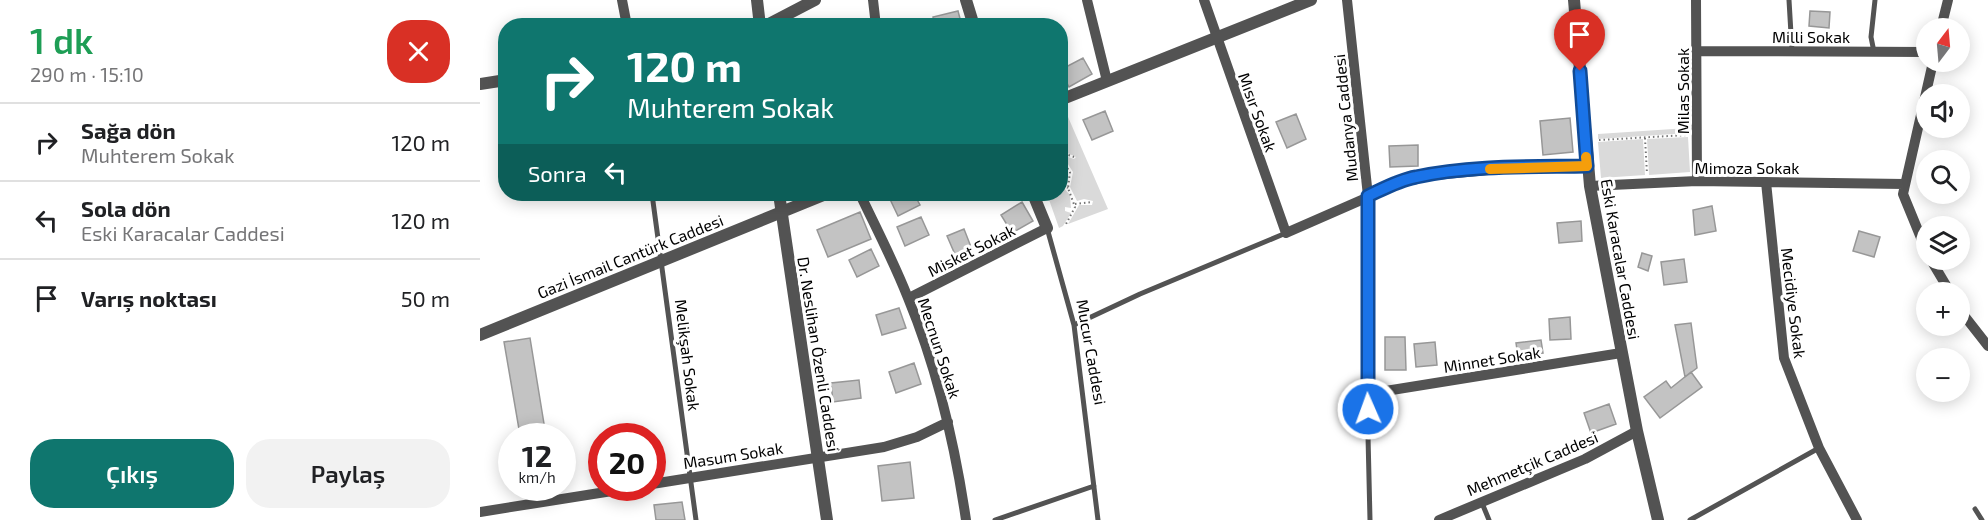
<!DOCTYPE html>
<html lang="tr">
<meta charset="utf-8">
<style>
body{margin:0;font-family:"Exo 2",sans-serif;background:#f2f2f2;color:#202124;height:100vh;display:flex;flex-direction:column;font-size:22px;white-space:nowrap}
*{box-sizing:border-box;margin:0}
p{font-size:20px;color:#757577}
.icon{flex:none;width:33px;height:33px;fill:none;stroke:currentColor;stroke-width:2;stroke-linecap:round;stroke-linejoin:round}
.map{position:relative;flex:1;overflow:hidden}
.details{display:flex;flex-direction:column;background:#fff;width:480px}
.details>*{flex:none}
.top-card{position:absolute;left:18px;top:18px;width:570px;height:183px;border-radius:24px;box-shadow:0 3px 15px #0003;background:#0f766e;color:#fff;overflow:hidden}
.needle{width:39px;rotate:16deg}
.tools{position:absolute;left:1436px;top:18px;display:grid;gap:12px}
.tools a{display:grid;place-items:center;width:54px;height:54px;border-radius:50%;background:#fff;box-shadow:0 3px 15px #0003;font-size:30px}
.speed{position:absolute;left:18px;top:423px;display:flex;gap:12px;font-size:30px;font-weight:700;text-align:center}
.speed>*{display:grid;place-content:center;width:78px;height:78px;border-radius:50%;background:#fff;box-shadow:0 3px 15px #0003;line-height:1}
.speed small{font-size:15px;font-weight:400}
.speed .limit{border:9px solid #d22;background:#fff;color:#111}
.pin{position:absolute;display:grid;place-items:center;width:51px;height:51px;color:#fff;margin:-62px -26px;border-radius:50% 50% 50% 0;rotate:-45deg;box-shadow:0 0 6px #0007}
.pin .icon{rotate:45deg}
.me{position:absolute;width:66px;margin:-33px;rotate:358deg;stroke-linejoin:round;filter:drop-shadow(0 0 4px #0008)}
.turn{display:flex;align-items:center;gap:21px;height:126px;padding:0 30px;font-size:27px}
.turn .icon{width:78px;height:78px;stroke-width:2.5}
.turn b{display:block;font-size:42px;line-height:51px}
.then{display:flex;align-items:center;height:57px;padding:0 30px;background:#0003;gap:12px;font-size:22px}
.round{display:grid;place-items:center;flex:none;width:63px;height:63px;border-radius:24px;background:#f2f2f2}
.summary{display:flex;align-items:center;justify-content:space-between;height:102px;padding:0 30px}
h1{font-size:36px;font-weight:600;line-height:45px;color:#1e9e55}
.action{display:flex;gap:12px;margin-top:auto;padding:12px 30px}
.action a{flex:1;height:69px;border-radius:24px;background:#0f766e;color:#fff;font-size:24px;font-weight:600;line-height:69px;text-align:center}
.action a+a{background:#f2f2f2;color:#202124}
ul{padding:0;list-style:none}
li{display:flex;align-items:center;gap:18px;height:78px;padding:0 30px;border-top:2px solid #e0e0e0}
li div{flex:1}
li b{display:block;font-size:22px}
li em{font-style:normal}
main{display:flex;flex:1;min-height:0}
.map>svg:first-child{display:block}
.green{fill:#dadada}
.building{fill:#c3c3c3;stroke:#979797;stroke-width:1.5}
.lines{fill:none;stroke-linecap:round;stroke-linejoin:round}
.path{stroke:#757575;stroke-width:2;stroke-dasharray:1.5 3;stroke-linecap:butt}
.service{stroke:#535353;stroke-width:5}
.minor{stroke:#535353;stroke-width:10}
.tertiary{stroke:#535353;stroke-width:12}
.route-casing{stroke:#114b97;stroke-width:15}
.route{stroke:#1a73e8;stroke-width:10}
.slow{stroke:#f59e0b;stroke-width:10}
.labels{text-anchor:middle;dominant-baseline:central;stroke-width:6;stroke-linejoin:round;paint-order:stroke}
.street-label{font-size:16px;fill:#000;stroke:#fff}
</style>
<main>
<section class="details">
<div class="summary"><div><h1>1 dk</h1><p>290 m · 15:10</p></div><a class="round" style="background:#d93025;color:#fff"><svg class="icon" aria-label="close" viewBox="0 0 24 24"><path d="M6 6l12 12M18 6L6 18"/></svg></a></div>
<ul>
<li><svg class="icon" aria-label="right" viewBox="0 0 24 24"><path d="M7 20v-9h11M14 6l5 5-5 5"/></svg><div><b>Sağa dön</b><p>Muhterem Sokak</p></div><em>120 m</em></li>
<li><svg class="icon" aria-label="left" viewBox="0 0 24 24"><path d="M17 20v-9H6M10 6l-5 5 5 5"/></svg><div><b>Sola dön</b><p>Eski Karacalar Caddesi</p></div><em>120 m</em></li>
<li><svg class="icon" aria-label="arrive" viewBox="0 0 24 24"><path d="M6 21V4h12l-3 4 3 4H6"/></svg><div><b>Varış noktası</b></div><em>50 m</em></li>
</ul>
<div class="action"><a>Çıkış</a><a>Paylaş</a></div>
</section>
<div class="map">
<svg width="1508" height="520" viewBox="0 0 1508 520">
<rect width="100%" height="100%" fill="#fff"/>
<path class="green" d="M 585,110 L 628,209 L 588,224 L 599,205 L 612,205 L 613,201 L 604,199 L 597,201 L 590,187 L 593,172 L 582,155 L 594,159 L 596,157 L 581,150 L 581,112 Z
M 1208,128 L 1208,133 L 1118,139 L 1118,134 Z
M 1208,137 L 1210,172 L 1169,175 L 1167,139 Z
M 1163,139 L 1165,175 L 1121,178 L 1118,142 Z
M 581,185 L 590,195 L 591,208 L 585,207 L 585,211 L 591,213 L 583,226 L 579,228 L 567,194 L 580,194 Z"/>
<path class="building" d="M 478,11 L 482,26 L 455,26 L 453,17 Z
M 1330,11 L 1350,12 L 1349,28 L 1329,26 Z
M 603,58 L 612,74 L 589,87 L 580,70 Z
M 625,111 L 633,131 L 612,140 L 603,120 Z
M 816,114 L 826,139 L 807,148 L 796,122 Z
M 1090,118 L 1093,152 L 1063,155 L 1060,121 Z
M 938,145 L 938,166 L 910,167 L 909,146 Z
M 434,194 L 440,205 L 418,216 L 408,195 Z
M 542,202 L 553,221 L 532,233 L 521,215 Z
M 1232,206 L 1236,231 L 1215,235 L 1213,210 Z
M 380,212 L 391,239 L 348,257 L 337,230 Z
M 441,217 L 449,235 L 425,246 L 417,227 Z
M 1101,221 L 1102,241 L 1079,243 L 1077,223 Z
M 484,229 L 493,252 L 477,259 L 467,236 Z
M 1379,231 L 1400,237 L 1394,257 L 1373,251 Z
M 391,249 L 399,266 L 377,277 L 369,260 Z
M 1162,253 L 1172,256 L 1168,271 L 1158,267 Z
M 1204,259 L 1207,282 L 1184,285 L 1181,262 Z
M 419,308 L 426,328 L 402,335 L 396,315 Z
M 1090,317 L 1091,339 L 1070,340 L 1069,319 Z
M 1211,323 L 1217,368 L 1205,377 L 1195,325 Z
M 905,337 L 925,337 L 926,370 L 905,370 Z
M 50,338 L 65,430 L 40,435 L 24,342 Z
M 1061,340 L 1063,353 L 1038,356 L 1036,343 Z
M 955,342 L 957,365 L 936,367 L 934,344 Z
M 434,363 L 441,384 L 416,393 L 409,372 Z
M 1211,372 L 1222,387 L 1180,418 L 1164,397 L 1186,381 L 1191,388 Z
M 379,380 L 381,398 L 353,402 L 351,383 Z
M 1129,404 L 1136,424 L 1111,433 L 1104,413 Z
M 430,462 L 434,498 L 402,501 L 398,466 Z
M 202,502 L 205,520 L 176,520 L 174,505 Z"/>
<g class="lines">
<path class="path" d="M 1165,138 L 1167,174
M 1119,140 L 1207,135
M 580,152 L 594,157
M 580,157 L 590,172 L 588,188 L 595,207 L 585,226
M 580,176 L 589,175
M 580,182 L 588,188
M 595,204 L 612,202"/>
<path class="service" d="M 1309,0 L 1312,51
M 1394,52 L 1391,37 L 1395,0
M 172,194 L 216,520
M 567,228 L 594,325 L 618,520
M 594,325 L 660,294 L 806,233
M 887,394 L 890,520
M 1002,503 L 1009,520
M 1495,509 L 1502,520
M 515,520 L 614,486
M 1210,520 L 1339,448"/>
<path class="minor" d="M 142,0 L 147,26
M 393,0 L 396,26
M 607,0 L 627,81
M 724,0 L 806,233 L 934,177 L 1040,167 L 1107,166
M 867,0 L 888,196 L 887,394 L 1141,353
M 1216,0 L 1217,181
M 1461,28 L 1468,0
M 1216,51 L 1446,52
M 1286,182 L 1304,358 L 1339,448 L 1377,520
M 1110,186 L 1217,181 L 1424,184
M 380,194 C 396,228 414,262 428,298 C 457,368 475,445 486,520
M 1446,250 L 1423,194 L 1453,62
M 1451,260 L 1470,292
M 429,298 L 567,228
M 1479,309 L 1508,346
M 172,484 L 404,447 L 437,437 L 468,422
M 0,512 L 151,488
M 959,520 L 1105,459 L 1157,431"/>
<path class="tertiary" d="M 277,0 L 280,26
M 486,0 L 494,26
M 1094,0 L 1110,186 L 1157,431 L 1178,520
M 285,26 L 335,0
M 0,84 L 26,80
M 580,100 L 831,0
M 299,194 L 347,520
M 553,194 L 567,228
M 0,335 L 346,194"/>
</g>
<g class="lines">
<defs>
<path id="route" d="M 888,409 L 888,196 C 903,189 919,180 936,177 C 991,165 1051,167 1107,166 L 1100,71"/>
</defs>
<use href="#route" class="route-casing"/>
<use href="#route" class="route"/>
<path class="slow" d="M 1010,169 L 1107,166 L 1106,157"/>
</g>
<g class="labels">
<g class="street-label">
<text x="1331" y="36">Milli Sokak</text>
<text transform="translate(1202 91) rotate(-90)">Milas Sokak</text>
<text transform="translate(778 112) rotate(70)">Mısır Sokak</text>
<text transform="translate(865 118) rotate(-96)">Mudanya Caddesi</text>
<text x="1267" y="167">Mimoza Sokak</text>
<text transform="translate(491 250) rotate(-27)">Misket Sokak</text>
<text transform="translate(150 256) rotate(-22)">Gazi İsmail Cantürk Caddesi</text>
<text transform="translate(1141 259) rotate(80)">Eski Karacalar Caddesi</text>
<text transform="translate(1314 303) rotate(83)">Mecidiye Sokak</text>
<text transform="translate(460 348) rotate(72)">Mecnun Sokak</text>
<text transform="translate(612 352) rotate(80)">Mucur Caddesi</text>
<text transform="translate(339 354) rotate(81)">Dr. Neslihan Özenli Caddesi</text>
<text transform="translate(208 355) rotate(83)">Melikşah Sokak</text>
<text transform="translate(1012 359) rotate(-9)">Minnet Sokak</text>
<text transform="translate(253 455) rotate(-9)">Masum Sokak</text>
<text transform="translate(1052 463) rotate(-23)">Mehmetçik Caddesi</text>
</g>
</g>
</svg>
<div class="tools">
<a><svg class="needle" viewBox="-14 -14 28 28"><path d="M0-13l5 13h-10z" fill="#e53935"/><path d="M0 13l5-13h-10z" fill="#757577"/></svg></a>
<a><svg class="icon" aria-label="sound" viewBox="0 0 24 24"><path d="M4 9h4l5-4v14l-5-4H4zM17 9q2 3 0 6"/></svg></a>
<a><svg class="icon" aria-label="search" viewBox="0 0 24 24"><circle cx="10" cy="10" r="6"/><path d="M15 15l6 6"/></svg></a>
<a><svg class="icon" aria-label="layers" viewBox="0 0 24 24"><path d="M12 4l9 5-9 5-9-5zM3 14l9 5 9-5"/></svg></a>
<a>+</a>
<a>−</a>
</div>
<div class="speed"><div>12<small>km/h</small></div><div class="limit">20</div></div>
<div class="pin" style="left:1100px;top:71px;background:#d93025"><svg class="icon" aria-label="arrive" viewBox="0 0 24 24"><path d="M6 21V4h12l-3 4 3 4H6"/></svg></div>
<svg class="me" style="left:888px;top:409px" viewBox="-20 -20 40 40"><circle r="17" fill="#1a73e8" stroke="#fff" stroke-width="3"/><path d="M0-11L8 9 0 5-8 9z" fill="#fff"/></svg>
<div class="top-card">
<div class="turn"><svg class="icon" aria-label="right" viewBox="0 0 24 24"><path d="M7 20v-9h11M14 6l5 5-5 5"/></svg><div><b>120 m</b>Muhterem Sokak</div></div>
<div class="then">Sonra<svg class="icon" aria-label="left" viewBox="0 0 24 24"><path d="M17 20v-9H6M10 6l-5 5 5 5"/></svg></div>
</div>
</div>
</main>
